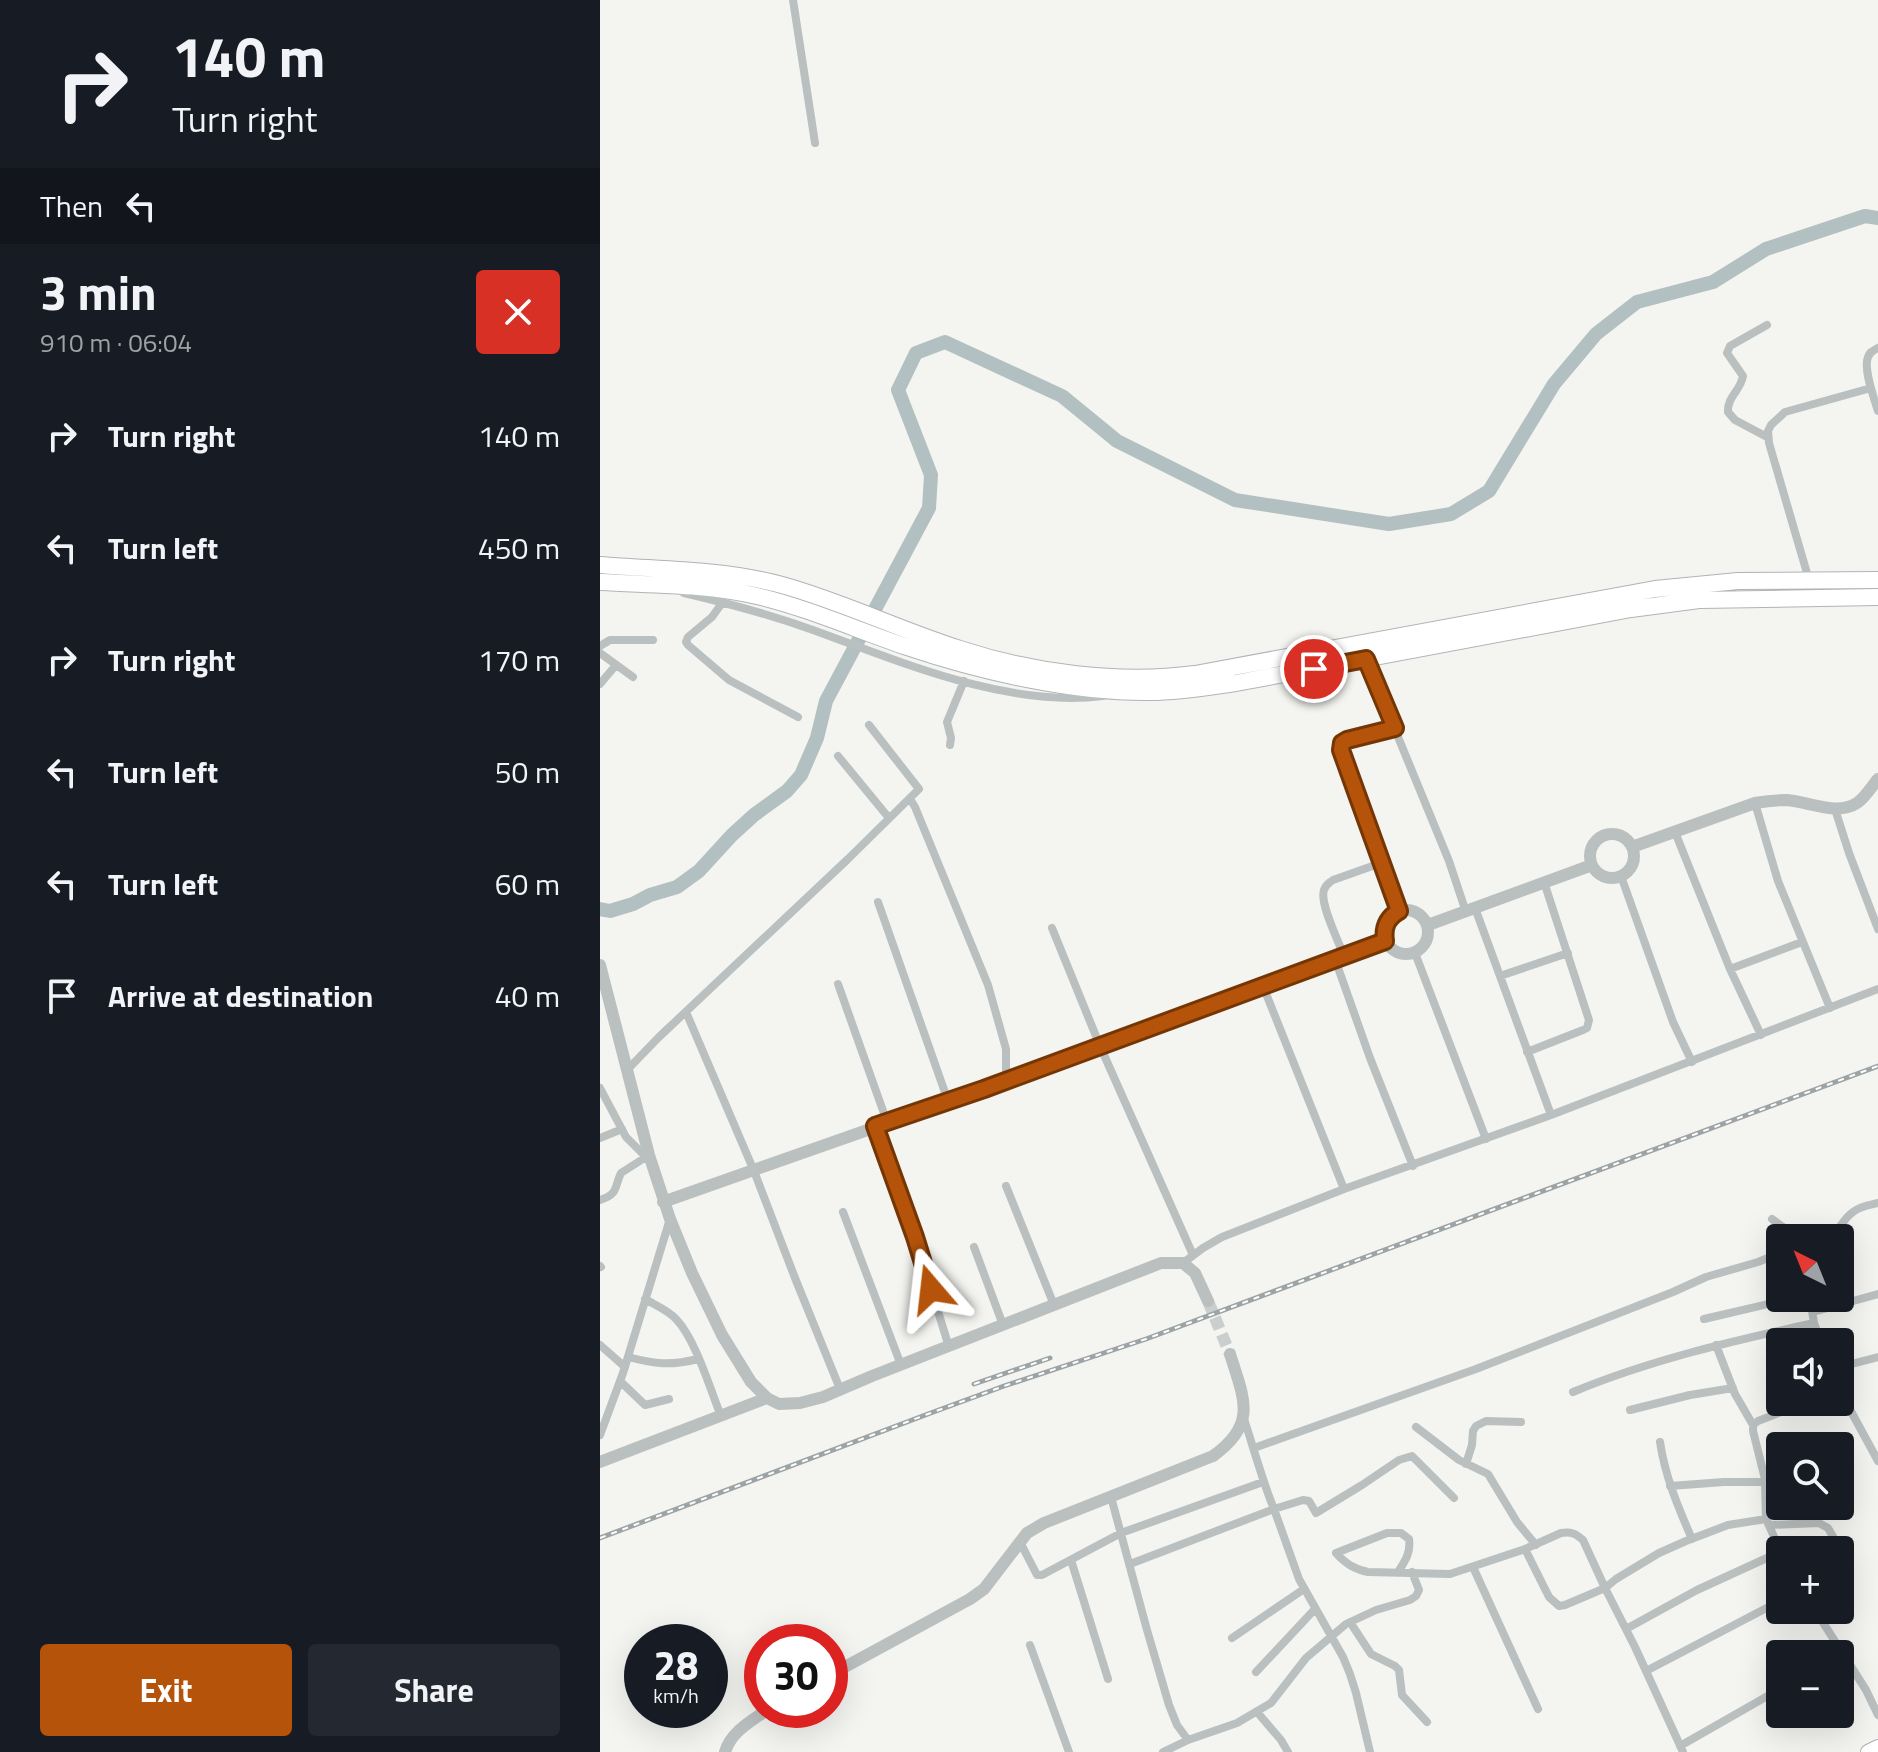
<!DOCTYPE html>
<meta charset="utf-8">
<style>
body{margin:0;font-family:"Titillium Web",sans-serif;background:#242831;color:#f1f3f6;height:100vh;display:flex;flex-direction:column;font-size:30px;white-space:nowrap}
*{box-sizing:border-box;margin:0}
p{font-size:26px;color:#9ea1a6}
.icon{flex:none;width:44px;height:44px;fill:none;stroke:currentColor;stroke-width:2;stroke-linecap:round;stroke-linejoin:round}
.map{position:relative;flex:1;overflow:hidden}
.details{display:flex;flex-direction:column;background:#171b24;width:600px}
.details>*{flex:none}
.guide{background:#171b24;color:#f1f3f6;overflow:hidden}
.needle{width:52px;rotate:317deg}
.controls{position:absolute;left:1166px;top:1224px;display:grid;gap:16px}
.controls a{display:grid;place-items:center;width:88px;height:88px;border-radius:8px;background:#171b24;box-shadow:0 8px 32px #0002;font-size:40px}
.speed{position:absolute;left:24px;top:1624px;display:flex;gap:16px;font-size:40px;font-weight:700;text-align:center}
.speed>*{display:grid;place-content:center;width:104px;height:104px;border-radius:50%;background:#171b24;box-shadow:0 8px 32px #0002;line-height:1}
.speed small{font-size:20px;font-weight:400}
.speed .limit{border:12px solid #d22;background:#fff;color:#111}
.pin{position:absolute;display:grid;place-items:center;width:68px;height:68px;color:#fff;margin:-34px;border:4px solid #fff;border-radius:50%;box-shadow:0 2px 8px #0007}
.me{position:absolute;width:88px;margin:-44px;rotate:343deg;stroke-linejoin:round;filter:drop-shadow(0 0 6px #0008)}
.turn{display:flex;align-items:center;gap:28px;height:168px;padding:0 40px;font-size:36px}
.turn .icon{width:104px;height:104px;stroke-width:2.5}
.turn b{display:block;font-size:56px;line-height:68px}
.then{display:flex;align-items:center;height:76px;padding:0 40px;background:#0003;gap:16px;font-size:30px}
.round{display:grid;place-items:center;flex:none;width:84px;height:84px;border-radius:8px;background:#242831}
.head{display:flex;align-items:center;justify-content:space-between;height:136px;padding:0 40px}
h1{font-size:48px;font-weight:700;line-height:60px}
.cta{display:flex;gap:16px;margin-top:auto;padding:16px 40px}
.cta a{flex:1;height:92px;border-radius:8px;background:#b45309;color:#fff;font-size:32px;font-weight:700;line-height:92px;text-align:center}
.cta a+a{background:#242831;color:#f1f3f6}
ul{padding:0;list-style:none}
li{display:flex;align-items:center;gap:24px;height:112px;padding:0 40px}
li div{flex:1}
li b{display:block;font-size:30px}
li em{font-style:normal}
main{display:flex;flex:1;min-height:0}
.map>svg:first-child{display:block}
.lines{fill:none;stroke-linecap:round;stroke-linejoin:round}
.river{stroke:#b2c0c1;stroke-width:14}
.tertiary-tunnel{stroke:#cacfce;stroke-width:12;stroke-dasharray:12 6;stroke-linecap:butt}
.primary-casing{stroke:#aeb3b5;stroke-width:16}
.trunk-casing{stroke:#b0b4b6;stroke-width:18}
.minor{stroke:#babfc0;stroke-width:8}
.tertiary{stroke:#babfc0;stroke-width:12}
.primary{stroke:#fff;stroke-width:14}
.trunk{stroke:#fff;stroke-width:16}
.rail-casing{stroke:#9ca4a6;stroke-width:5}
.rail{stroke:#fff;stroke-width:2;stroke-dasharray:6;stroke-linecap:butt}
.route-casing{stroke:#753606;stroke-width:20}
.route{stroke:#b45309;stroke-width:14}
</style>
<main>
<section class="details">
<div class="guide">
<div class="turn"><svg class="icon" aria-label="right" viewBox="0 0 24 24"><path d="M7 20v-9h11M14 6l5 5-5 5"/></svg><div><b>140 m</b>Turn right</div></div>
<div class="then">Then<svg class="icon" aria-label="left" viewBox="0 0 24 24"><path d="M17 20v-9H6M10 6l-5 5 5 5"/></svg></div>
</div>
<div class="head"><div><h1>3 min</h1><p>910 m · 06:04</p></div><a class="round" style="background:#d93025;color:#fff"><svg class="icon" aria-label="close" viewBox="0 0 24 24"><path d="M6 6l12 12M18 6L6 18"/></svg></a></div>
<ul>
<li><svg class="icon" aria-label="right" viewBox="0 0 24 24"><path d="M7 20v-9h11M14 6l5 5-5 5"/></svg><div><b>Turn right</b></div><em>140 m</em></li>
<li><svg class="icon" aria-label="left" viewBox="0 0 24 24"><path d="M17 20v-9H6M10 6l-5 5 5 5"/></svg><div><b>Turn left</b></div><em>450 m</em></li>
<li><svg class="icon" aria-label="right" viewBox="0 0 24 24"><path d="M7 20v-9h11M14 6l5 5-5 5"/></svg><div><b>Turn right</b></div><em>170 m</em></li>
<li><svg class="icon" aria-label="left" viewBox="0 0 24 24"><path d="M17 20v-9H6M10 6l-5 5 5 5"/></svg><div><b>Turn left</b></div><em>50 m</em></li>
<li><svg class="icon" aria-label="left" viewBox="0 0 24 24"><path d="M17 20v-9H6M10 6l-5 5 5 5"/></svg><div><b>Turn left</b></div><em>60 m</em></li>
<li><svg class="icon" aria-label="arrive" viewBox="0 0 24 24"><path d="M6 21V4h12l-3 4 3 4H6"/></svg><div><b>Arrive at destination</b></div><em>40 m</em></li>
</ul>
<div class="cta"><a>Exit</a><a>Share</a></div>
</section>
<div class="map">
<svg width="1278" height="1752" viewBox="0 0 1278 1752">
<rect width="100%" height="100%" fill="#f4f4f1"/>
<g class="lines">
<path class="river" d="M 0,909 L 10,911 L 33,904 L 50,895 L 77,887 L 99,871 L 132,835 L 154,815 L 187,791 L 201,775 L 217,738 L 226,701 L 329,508 L 331,475 L 298,390 L 316,353 L 345,342 L 462,396 L 517,441 L 635,500 L 789,524 L 851,514 L 889,491 L 954,384 L 996,334 L 1037,302 L 1113,282 L 1166,249 L 1265,216 L 1278,218"/>
<path class="tertiary-tunnel" d="M 608,1301 L 630,1354"/>
<defs>
<path id="primary" d="M 1268,1752 L 1278,1747"/>
<path id="trunk" d="M 0,565 C 61,570 123,569 182,585 C 243,602 300,630 360,649 C 433,673 519,684 595,674 L 1055,589 L 1138,581 L 1278,580
M 0,582 C 52,585 106,584 157,596 C 208,608 257,630 307,647 C 381,672 473,693 551,692 C 579,692 608,687 636,683 L 1031,609 L 1099,600 L 1278,597"/>
</defs>
<use href="#primary" class="primary-casing"/>
<use href="#trunk" class="trunk-casing"/>
<path class="minor" d="M 193,0 L 215,143
M 1278,348 C 1273,351 1270,351 1268,357 C 1263,369 1274,398 1278,411
M 1167,437 L 1135,420 L 1128,412 C 1127,397 1141,390 1143,376 L 1127,353 L 1130,346 L 1167,325
M 1209,580 L 1169,443 L 1168,431 L 1171,425 L 1185,412 L 1271,388
M 84,593 C 127,603 171,615 213,630 C 301,662 407,708 503,696
M 122,603 L 112,617 L 88,637 L 86,642 L 88,645 L 129,680 L 198,717
M 0,646 L 10,640 L 53,640
M 0,653 L 33,677
M 766,659 L 849,861 L 866,912
M 0,684 L 16,665
M 795,728 L 747,740 L 742,743 L 741,750 L 799,911
M 350,745 L 351,738 L 347,722 L 364,681
M 238,756 L 289,818
M 310,799 L 315,807 L 388,985 L 406,1049 L 406,1080
M 1155,803 L 1178,881 L 1230,1008
M 1235,809 L 1249,853 L 1278,929
M 1075,832 L 1130,969 L 1161,1035
M 1021,876 L 1073,1022 L 1092,1062
M 278,902 L 348,1101
M 875,908 L 951,1115
M 452,928 L 500,1046 L 593,1255
M 815,953 L 886,1139
M 744,956 C 739,942 719,903 724,890 C 726,884 728,884 733,880 L 781,863
M 735,959 L 770,1058 L 813,1166
M 1130,969 L 1202,942
M 900,976 L 968,953
M 238,984 L 287,1122
M 663,986 L 744,1189
M 86,1012 L 154,1171 L 195,1278 L 240,1389
M 927,1052 L 983,1030 L 987,1028 L 989,1020 L 944,882
M 27,1070 L 59,1037 L 248,859 L 319,789 L 269,725
M 0,1088 L 26,1137 L 51,1162
M 275,1126 L 315,1237 L 349,1347
M 0,1138 L 22,1129
M 406,1186 L 454,1305
M 0,1200 C 19,1194 14,1187 21,1173 L 46,1157
M 243,1212 L 301,1365
M 1172,1219 L 1183,1227 L 1191,1238
M 1224,1238 C 1242,1232 1240,1221 1253,1212 C 1260,1206 1270,1205 1278,1203
M 374,1247 L 403,1325
M 583,1263 L 603,1248 L 622,1237 L 744,1189 L 951,1115 L 1278,989
M 0,1266 L 1,1267
M 1210,1298 L 1214,1323 L 1221,1342
M 45,1299 C 55,1305 68,1310 76,1319 C 96,1340 110,1389 121,1416
M 1213,1312 L 1278,1294
M 1104,1319 L 1194,1298
M 0,1345 L 25,1367
M 1116,1345 L 1135,1394 L 1153,1425
M 28,1357 C 55,1364 70,1366 98,1359
M 1240,1367 L 1278,1357
M 20,1381 L 45,1405 L 69,1399
M 1240,1391 L 1278,1461
M 973,1392 C 1050,1360 1132,1341 1214,1323
M 1030,1410 L 1090,1395 L 1133,1388
M 644,1419 C 654,1449 662,1480 674,1509 L 703,1500 L 709,1501 L 716,1513 L 762,1485 L 799,1460 L 812,1456 L 854,1498
M 816,1427 L 859,1460 L 888,1474 L 917,1522 L 936,1545
M 0,1435 L 23,1373 L 70,1219
M 1060,1442 C 1065,1476 1078,1507 1092,1539
M 654,1448 L 876,1369 L 1073,1292 L 1106,1277 L 1158,1262 L 1180,1253
M 866,1464 L 872,1445 L 873,1431 L 876,1426 L 886,1421 L 921,1422
M 1070,1486 L 1124,1482 L 1180,1482
M 511,1497 L 547,1630 L 569,1705 L 577,1725 L 588,1740
M 1166,1519 L 1165,1479 L 1153,1431 L 1153,1425 L 1158,1421 L 1207,1402
M 1169,1525 L 1219,1523 L 1228,1528 L 1242,1552
M 420,1542 L 437,1575 L 442,1575 L 521,1533 L 663,1482
M 925,1549 L 949,1597 L 959,1606 L 965,1605 L 1005,1588 L 1016,1579 L 1059,1553 L 1086,1541 L 1128,1525 L 1166,1519 L 1180,1550
M 471,1560 L 508,1679
M 530,1564 L 674,1509 L 699,1579 L 743,1657 L 750,1674 L 756,1693 L 770,1752
M 873,1567 L 938,1709
M 798,1572 C 805,1561 811,1553 809,1539 L 801,1533 L 787,1533 L 736,1553 C 746,1564 754,1569 768,1572 L 850,1574 L 925,1549 L 961,1533 C 971,1531 976,1534 983,1540 L 1005,1588 L 1035,1647 L 1083,1752
M 1215,1610 L 1266,1690 L 1278,1715
M 750,1622 L 771,1654 L 795,1666 L 799,1670 L 802,1695 L 827,1722
M 1026,1629 L 1097,1590 L 1180,1552
M 632,1638 L 704,1589
M 430,1645 L 469,1752
M 1046,1671 L 1180,1601
M 656,1672 L 715,1609
M 657,1712 L 681,1740 L 688,1752
M 1080,1746 L 1180,1689
M 563,1752 L 588,1740 L 637,1723 L 671,1703 L 706,1658 L 746,1624 L 776,1610 L 810,1600 L 816,1596 L 819,1590 L 812,1572"/>
<path class="tertiary" d="M990 856a22 22 0 1 1 44 0a22 22 0 1 1-44 0Z
M 1032,847 L 1155,803 C 1166,801 1176,800 1187,800 C 1209,802 1237,816 1257,803 C 1265,798 1272,786 1278,779
M784 932a22 22 0 1 1 44 0a22 22 0 1 1-44 0Z
M 828,925 L 992,865
M 0,965 L 49,1155 L 70,1219 L 92,1273 L 122,1335 L 151,1382 L 167,1398 L 179,1404 L 200,1403 L 223,1397 L 272,1376 L 561,1263 L 583,1263 L 595,1273 L 608,1301
M 63,1202 L 384,1089 L 785,941
M 0,1462 L 167,1398
M 230,1675 L 370,1599 L 384,1589 L 427,1533 L 444,1523 L 613,1456 C 658,1424 644,1399 630,1354
M 125,1752 C 131,1732 151,1721 167,1710"/>
<use href="#primary" class="primary"/>
<use href="#trunk" class="trunk"/>
<defs>
<path id="rail" d="M 374,1384 L 450,1358
M 0,1538 L 328,1414 L 404,1386 L 546,1339 L 1278,1066"/>
</defs>
<use href="#rail" class="rail-casing"/>
<use href="#rail" class="rail"/>
</g>
<g class="lines">
<defs>
<path id="route" d="M 331,1289 L 315,1237 L 275,1126 L 384,1089 L 785,941 C 783,927 787,918 799,911 L 741,750 L 742,743 L 747,740 L 795,728 L 766,659 L 714,669"/>
</defs>
<use href="#route" class="route-casing"/>
<use href="#route" class="route"/>
</g>
</svg>
<div class="controls">
<a><svg class="needle" viewBox="-14 -14 28 28"><path d="M0-13l5 13h-10z" fill="#e53935"/><path d="M0 13l5-13h-10z" fill="#9ea1a6"/></svg></a>
<a><svg class="icon" aria-label="sound" viewBox="0 0 24 24"><path d="M4 9h4l5-4v14l-5-4H4zM17 9q2 3 0 6"/></svg></a>
<a><svg class="icon" aria-label="search" viewBox="0 0 24 24"><circle cx="10" cy="10" r="6"/><path d="M15 15l6 6"/></svg></a>
<a>+</a>
<a>−</a>
</div>
<div class="speed"><div>28<small>km/h</small></div><div class="limit">30</div></div>
<div class="pin" style="left:714px;top:669px;background:#d93025"><svg class="icon" aria-label="arrive" viewBox="0 0 24 24"><path d="M6 21V4h12l-3 4 3 4H6"/></svg></div>
<svg class="me" style="left:331px;top:1289px" viewBox="-20 -20 40 40"><path d="M0-17L14 15 0 8-14 15z" fill="#b45309" stroke="#fff" stroke-width="4"/></svg>
</div>
</main>
